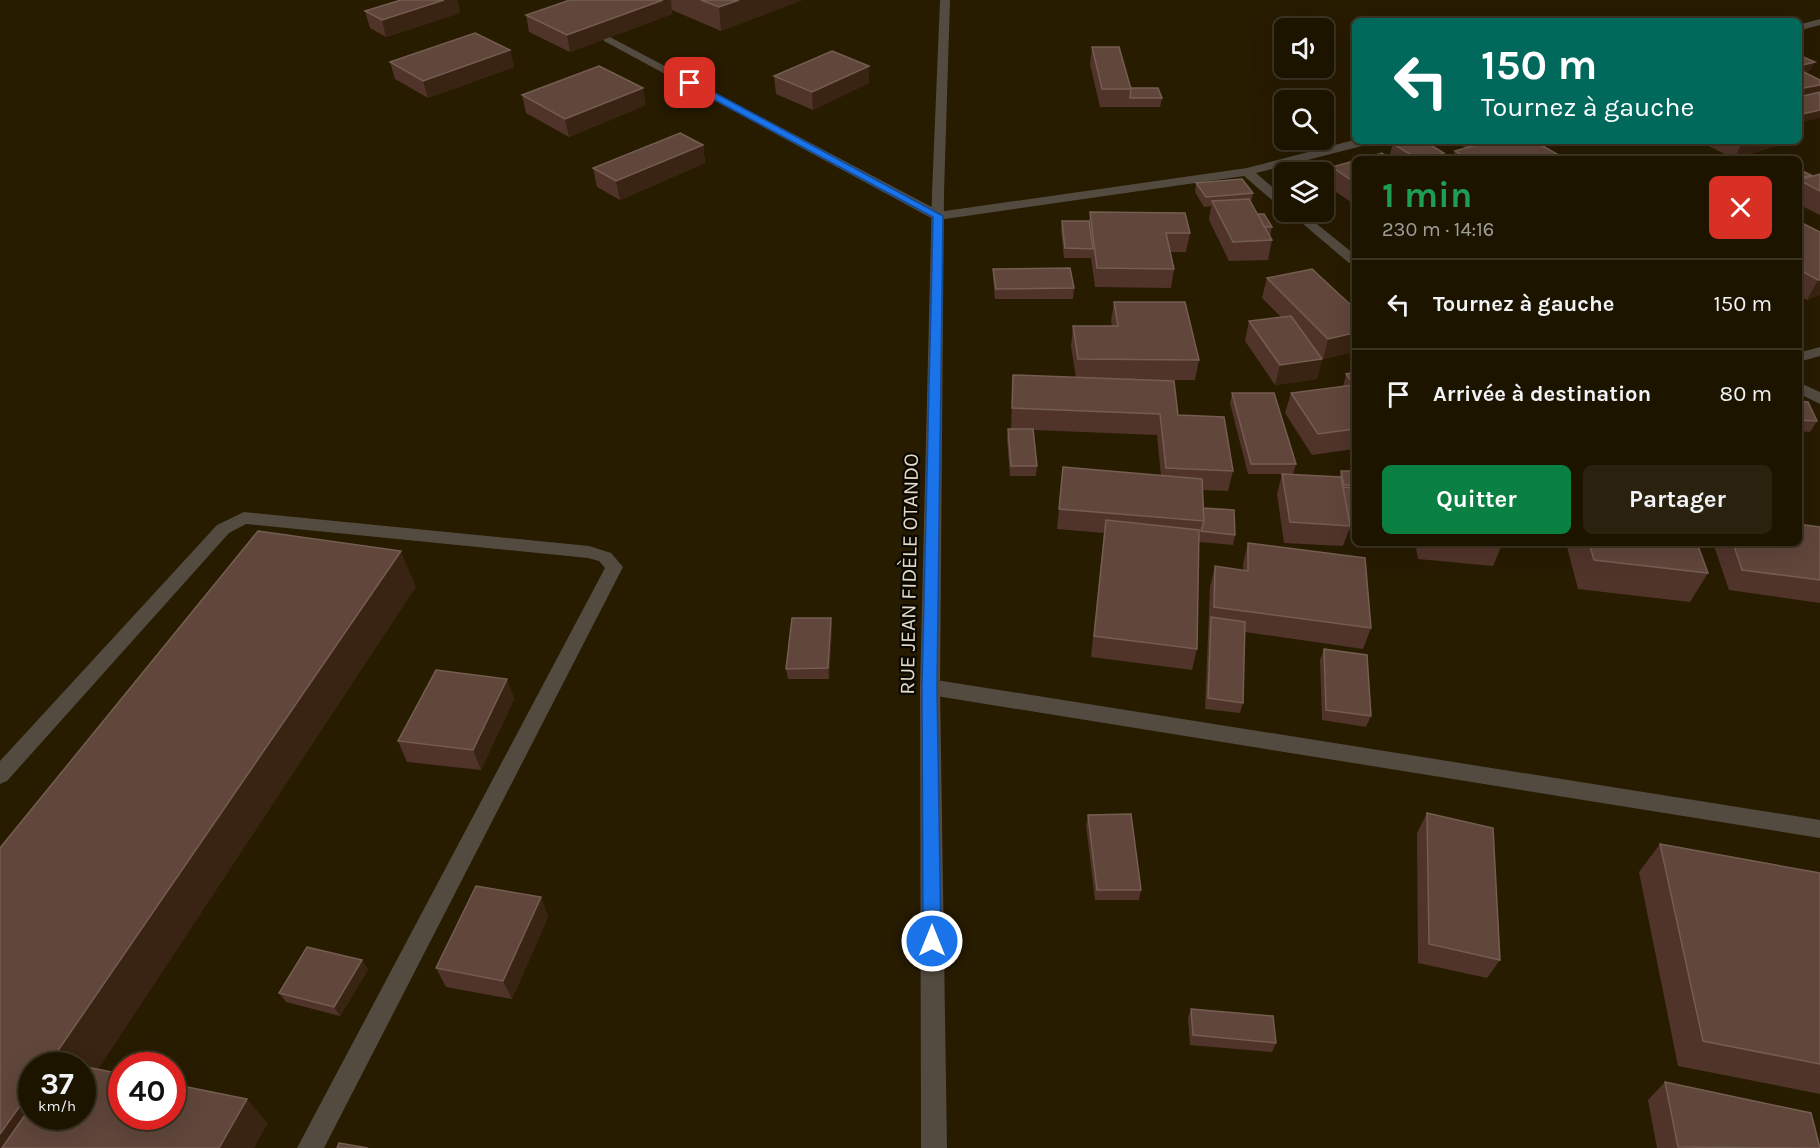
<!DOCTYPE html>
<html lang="fr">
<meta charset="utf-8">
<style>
body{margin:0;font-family:Karla,sans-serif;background:#2a210f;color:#f1f3f6;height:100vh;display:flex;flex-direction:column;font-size:22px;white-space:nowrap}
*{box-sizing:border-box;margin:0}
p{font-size:20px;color:#a09e99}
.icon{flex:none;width:33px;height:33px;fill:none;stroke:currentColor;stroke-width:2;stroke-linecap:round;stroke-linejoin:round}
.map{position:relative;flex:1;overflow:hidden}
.panel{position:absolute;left:1352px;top:156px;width:450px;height:390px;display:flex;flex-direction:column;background:#1d1400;border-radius:9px;box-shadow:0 6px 24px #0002,0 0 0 2px #3b3322}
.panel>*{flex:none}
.banner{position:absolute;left:1352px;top:18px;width:450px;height:126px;border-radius:9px;box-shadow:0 6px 24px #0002,0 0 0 2px #3b3322;background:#00695c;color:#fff;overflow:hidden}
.fabs{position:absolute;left:1274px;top:18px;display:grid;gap:12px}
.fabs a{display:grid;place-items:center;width:60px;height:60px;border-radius:9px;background:#1d1400;box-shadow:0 6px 24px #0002,0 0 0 2px #3b3322;font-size:30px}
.speed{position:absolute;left:18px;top:1052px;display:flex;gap:12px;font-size:30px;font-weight:700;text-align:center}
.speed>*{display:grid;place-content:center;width:78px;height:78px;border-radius:50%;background:#1d1400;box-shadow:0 6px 24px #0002,0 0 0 2px #3b3322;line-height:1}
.speed small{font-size:15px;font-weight:400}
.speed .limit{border:9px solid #d22;background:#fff;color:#111}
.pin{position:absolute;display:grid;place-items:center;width:51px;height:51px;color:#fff;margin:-26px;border-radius:12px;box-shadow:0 3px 9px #0006}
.me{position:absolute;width:66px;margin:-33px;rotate:0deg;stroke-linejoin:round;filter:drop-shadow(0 0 4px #0008)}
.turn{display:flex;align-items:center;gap:21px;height:126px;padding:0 30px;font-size:27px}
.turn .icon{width:78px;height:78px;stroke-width:2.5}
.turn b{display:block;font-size:42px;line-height:51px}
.round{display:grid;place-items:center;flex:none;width:63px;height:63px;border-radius:9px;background:#2a210f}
.overview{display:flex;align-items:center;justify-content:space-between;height:102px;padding:0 30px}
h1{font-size:36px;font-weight:700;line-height:45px;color:#1e9e55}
.button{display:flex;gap:12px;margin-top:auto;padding:12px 30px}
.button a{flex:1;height:69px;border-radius:9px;background:#0b8043;color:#fff;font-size:24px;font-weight:700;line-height:69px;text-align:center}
.button a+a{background:#2a210f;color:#f1f3f6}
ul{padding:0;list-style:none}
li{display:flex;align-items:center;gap:18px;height:90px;padding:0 30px;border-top:2px solid #3b3322}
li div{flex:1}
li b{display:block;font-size:22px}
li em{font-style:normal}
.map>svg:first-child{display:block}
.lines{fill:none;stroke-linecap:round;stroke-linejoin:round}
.service{fill:#534b40;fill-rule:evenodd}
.minor{fill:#534b40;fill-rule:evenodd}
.tertiary{fill:#534b40;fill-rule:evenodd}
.wall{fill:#50342a}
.shaded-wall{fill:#392312}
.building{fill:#60463b;stroke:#745d51;stroke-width:1.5}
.route{fill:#1a73e8;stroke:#114b97;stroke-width:1.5}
.labels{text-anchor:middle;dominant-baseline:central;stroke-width:4.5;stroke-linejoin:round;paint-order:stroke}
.street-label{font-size:21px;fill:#e1dac9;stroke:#0b0701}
</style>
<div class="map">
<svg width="1820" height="1148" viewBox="0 0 1820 1148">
<rect width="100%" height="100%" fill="#271b00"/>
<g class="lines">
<path class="service" d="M 608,36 L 943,213 L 944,216 L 938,220 L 933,219 L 604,41 L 604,37 Z
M 244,512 L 589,546 L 611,553 L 623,567 L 324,1148 L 297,1148 L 605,568 L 599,561 L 588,558 L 246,524 L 229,533 L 7,781 L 0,784 L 0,761 L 217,525 Z"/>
<path class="minor" d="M 1820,19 L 1820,25 L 1798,31 L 1798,25 Z
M 1354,140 L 1372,141 L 1370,144 L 1256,173 L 1284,197 L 1284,207 L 1279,206 L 1244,176 L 938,220 L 932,216 L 938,212 L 1247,168 Z
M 1289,212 L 1302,212 L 1354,254 L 1354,264 L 1349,263 Z
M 1820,347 L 1820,356 L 1798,362 L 1798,353 Z
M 1798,382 L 1820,392 L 1820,404 L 1798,393 Z
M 930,679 L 1820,820 L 1820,838 L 930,695 L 923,692 L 920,687 L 923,682 Z"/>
<path class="tertiary" d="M 940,0 L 950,0 L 944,193 L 940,687 L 947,1148 L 921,1148 L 920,687 L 932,193 Z"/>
</g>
<path class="wall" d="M 401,0 L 457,0 L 460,13 L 386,37 L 370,28 L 365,11 Z
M 570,0 L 802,0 L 721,31 L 672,10 L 672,14 L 570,52 L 529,32 L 526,15 Z
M 1092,47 L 1131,88 L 1162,98 L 1160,107 L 1100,107 L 1090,64 Z
M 510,50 L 514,67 L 428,98 L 395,79 L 390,62 Z
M 869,66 L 869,83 L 813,110 L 776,94 L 774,76 Z
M 522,95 L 646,105 L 569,137 L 526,113 Z
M 1454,141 L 1534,141 L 1555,159 L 1452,159 L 1455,151 L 1465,148 Z
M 1699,141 L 1779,141 L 1776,146 L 1734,159 Z
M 1393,144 L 1442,159 L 1399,159 L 1390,153 Z
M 703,145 L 705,163 L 620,200 L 597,187 L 593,168 Z
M 1354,161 L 1354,204 L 1327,186 L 1332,167 Z
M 1798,169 L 1811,175 L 1809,177 L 1820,174 L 1820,215 L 1798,204 Z
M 1196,183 L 1253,193 L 1251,202 L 1258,214 L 1272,227 L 1270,236 L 1272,240 L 1268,260 L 1229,261 L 1209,220 L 1211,206 L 1204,207 L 1195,192 Z
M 1090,212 L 1190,233 L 1186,252 L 1170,252 L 1174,269 L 1171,288 L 1095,287 L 1091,258 L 1064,258 L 1061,230 L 1062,221 L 1089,221 Z
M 1798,221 L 1820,232 L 1820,295 L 1807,300 L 1798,295 Z
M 993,269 L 1074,288 L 1073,299 L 995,299 L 993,279 Z
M 1267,278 L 1354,308 L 1354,352 L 1323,359 L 1320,357 L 1322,359 L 1317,379 L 1275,385 L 1245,341 L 1249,321 L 1281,317 L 1262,298 Z
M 1114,302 L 1199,360 L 1195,380 L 1136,380 L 1178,415 L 1233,471 L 1228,491 L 1203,490 L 1203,508 L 1235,535 L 1233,545 L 1199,542 L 1197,649 L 1192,670 L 1091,657 L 1104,533 L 1057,529 L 1063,467 L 1161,476 L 1157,435 L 1034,430 L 1037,466 L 1036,476 L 1010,476 L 1007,439 L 1008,429 L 1011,429 L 1013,375 L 1076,378 L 1071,346 L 1073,326 L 1112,326 L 1111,321 Z
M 1354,370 L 1354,449 L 1312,455 L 1285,413 L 1291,393 L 1343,387 L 1346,374 L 1354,373 Z
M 1232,393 L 1296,464 L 1293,474 L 1339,477 L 1341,471 L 1354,471 L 1354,531 L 1349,530 L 1343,546 L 1284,543 L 1277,494 L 1282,474 L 1248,474 L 1230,403 Z
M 1798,401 L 1817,421 L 1810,432 L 1798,431 Z
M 1820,527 L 1820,603 L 1729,590 L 1713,543 L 1798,543 Z
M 1248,543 L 1371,628 L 1363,649 L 1245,632 L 1243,703 L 1240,713 L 1205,709 L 1210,587 L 1215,566 L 1243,570 L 1243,564 Z
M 1415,543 L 1502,543 L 1502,545 L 1493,566 L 1418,559 Z
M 1566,543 L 1697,543 L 1708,573 L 1690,602 L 1578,589 Z
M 831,618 L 832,629 L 829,679 L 788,679 L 786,669 Z
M 1324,649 L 1371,716 L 1366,727 L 1322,720 L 1320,660 Z
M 507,679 L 514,699 L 481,770 L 407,762 L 398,741 Z
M 1427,813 L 1500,960 L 1487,978 L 1418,963 L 1417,833 Z
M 1088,815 L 1141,890 L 1139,900 L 1095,900 L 1086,825 Z
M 1660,844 L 1820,873 L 1820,1094 L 1678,1066 L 1639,872 Z
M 541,897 L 548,917 L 512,999 L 446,987 L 436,968 Z
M 362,960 L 368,970 L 340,1016 L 286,1002 L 279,993 Z
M 1191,1009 L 1276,1043 L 1272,1052 L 1190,1045 L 1188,1018 Z
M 1665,1082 L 1820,1148 L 1657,1148 L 1648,1100 Z"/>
<path class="shaded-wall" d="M 444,0 L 457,0 L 460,13 L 386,37 L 382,20 Z
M 663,0 L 671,0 L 672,14 L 570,52 L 567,35 Z
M 739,0 L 802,0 L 721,31 L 719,7 Z
M 510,50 L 514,67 L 428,98 L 423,81 Z
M 1815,62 L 1810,71 L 1798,74 L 1798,66 Z
M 869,66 L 869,83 L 813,110 L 812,92 Z
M 1820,85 L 1820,97 L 1798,105 L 1798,89 Z
M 643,88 L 646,105 L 569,137 L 565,119 Z
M 1820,110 L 1820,118 L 1798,123 L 1798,115 Z
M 1743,141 L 1779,141 L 1776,146 L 1734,159 Z
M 703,145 L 705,163 L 620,200 L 616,181 Z
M 1444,153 L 1442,159 L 1423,159 Z
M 1557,154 L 1555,159 L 1539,159 Z
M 1818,280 L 1820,280 L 1820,295 L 1807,300 Z
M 1354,333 L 1354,352 L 1323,359 L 1328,339 Z
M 1322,359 L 1317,379 L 1275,385 L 1280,365 Z
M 401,551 L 416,587 L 82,1094 L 82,1065 L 48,1065 Z
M 831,618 L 832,629 L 829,679 L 828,668 Z
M 507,679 L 514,699 L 481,770 L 473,750 Z
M 541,897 L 548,917 L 512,999 L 503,981 Z
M 362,960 L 368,970 L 340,1016 L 334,1007 Z
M 32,1089 L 32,1116 L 47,1148 L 0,1148 L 0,1134 Z
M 247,1099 L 268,1123 L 254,1148 L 219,1148 Z"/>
<path class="building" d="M 401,0 L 444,0 L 382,20 L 365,11 Z
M 570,0 L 663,0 L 567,35 L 526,15 Z
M 701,0 L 739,0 L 719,7 Z
M 475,33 L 510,50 L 423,81 L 390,62 Z
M 1092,47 L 1119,47 L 1131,89 L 1102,89 Z
M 832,51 L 869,66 L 812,92 L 774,76 Z
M 1801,56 L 1815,62 L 1798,66 L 1798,57 Z
M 599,66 L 643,88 L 565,119 L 522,95 Z
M 1798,69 L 1820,80 L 1820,85 L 1798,89 Z
M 1131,88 L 1158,88 L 1162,98 L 1130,98 Z
M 1820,92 L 1820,110 L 1798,115 L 1798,97 Z
M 680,133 L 703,145 L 616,181 L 593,168 Z
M 1403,141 L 1424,141 L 1444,153 L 1423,159 L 1418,159 L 1393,144 Z
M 1472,141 L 1490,141 L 1478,144 Z
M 1490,141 L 1534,141 L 1557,154 L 1539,159 L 1469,159 L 1455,151 Z
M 1382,153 L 1391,159 L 1362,159 Z
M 1354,161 L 1354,182 L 1332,167 Z
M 1798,169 L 1811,175 L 1798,179 Z
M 1820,174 L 1820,191 L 1799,180 Z
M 1242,179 L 1253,193 L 1206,197 L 1196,183 Z
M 1249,199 L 1272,240 L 1233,242 L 1212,201 Z
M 1090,212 L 1185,213 L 1190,233 L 1166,233 L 1174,269 L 1097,268 Z
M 1258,214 L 1264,214 L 1272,227 L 1264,227 Z
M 1062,221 L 1089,221 L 1093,249 L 1065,248 Z
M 1798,221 L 1820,232 L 1820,280 L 1818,280 L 1798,269 Z
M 1070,268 L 1074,288 L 996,289 L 993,269 Z
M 1312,269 L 1354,308 L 1354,333 L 1328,339 L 1267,278 Z
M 1114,302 L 1185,302 L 1199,360 L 1078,359 L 1073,326 L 1118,326 Z
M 1291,316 L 1322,359 L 1280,365 L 1249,321 Z
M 1354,372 L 1354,429 L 1318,434 L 1291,393 L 1354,385 L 1346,374 Z
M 1013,375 L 1174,381 L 1178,415 L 1224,417 L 1233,471 L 1166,468 L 1160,414 L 1012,408 Z
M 1232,393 L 1274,393 L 1296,464 L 1251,464 Z
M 1798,401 L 1808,402 L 1817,421 L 1798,420 Z
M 1008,429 L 1033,429 L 1037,466 L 1011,466 Z
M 1063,467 L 1202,479 L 1204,521 L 1059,509 Z
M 1341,471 L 1354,471 L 1354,485 L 1344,485 Z
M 1282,474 L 1341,477 L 1350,526 L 1290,522 Z
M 1343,487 L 1354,488 L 1354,520 L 1349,519 Z
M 1203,508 L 1234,510 L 1235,535 L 1201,531 L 1204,521 Z
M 1106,520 L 1199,530 L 1197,649 L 1094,636 Z
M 1798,524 L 1820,527 L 1820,580 L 1742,570 L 1733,543 L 1798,543 Z
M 258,531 L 401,551 L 48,1065 L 32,1065 L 32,1089 L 0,1134 L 0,848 Z
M 1248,543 L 1365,558 L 1371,628 L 1214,607 L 1215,566 L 1248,571 Z
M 1482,543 L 1502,543 L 1502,545 Z
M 1589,543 L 1697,543 L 1708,573 L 1594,560 Z
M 1211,617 L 1245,622 L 1243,703 L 1208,698 Z
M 792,618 L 831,618 L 828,668 L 786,669 Z
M 1324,649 L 1367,655 L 1371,716 L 1326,710 Z
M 436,670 L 507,679 L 473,750 L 398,741 Z
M 1427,813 L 1493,828 L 1500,960 L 1429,944 Z
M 1131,814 L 1141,890 L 1097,890 L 1088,815 Z
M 1660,844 L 1820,873 L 1820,1064 L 1703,1041 Z
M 476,886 L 541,897 L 503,981 L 436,968 Z
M 307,947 L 362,960 L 334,1007 L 279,993 Z
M 1191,1009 L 1273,1016 L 1276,1043 L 1193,1035 Z
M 61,1062 L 77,1065 L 59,1065 Z
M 82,1066 L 122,1074 L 122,1116 L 172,1116 L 172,1084 L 247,1099 L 219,1148 L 2,1148 L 32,1105 L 32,1116 L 82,1116 Z
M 1665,1082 L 1811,1113 L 1820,1148 L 1678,1147 Z
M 339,1143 L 368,1148 L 337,1148 Z"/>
<path class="route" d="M 687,81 L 693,81 L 943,216 L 937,687 L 941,941 L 938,946 L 932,949 L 926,946 L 923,941 L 922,687 L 933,217 L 687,85 Z"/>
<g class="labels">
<g class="street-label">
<text transform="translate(909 574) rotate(-89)">RUE JEAN FIDÈLE OTANDO</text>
</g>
</g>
</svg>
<div class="fabs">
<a><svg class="icon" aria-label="sound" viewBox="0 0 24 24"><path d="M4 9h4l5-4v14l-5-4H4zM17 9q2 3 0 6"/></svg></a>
<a><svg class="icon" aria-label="search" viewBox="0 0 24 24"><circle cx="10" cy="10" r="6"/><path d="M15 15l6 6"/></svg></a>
<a><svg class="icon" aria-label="layers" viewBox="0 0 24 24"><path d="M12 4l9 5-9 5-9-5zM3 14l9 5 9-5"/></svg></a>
</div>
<div class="speed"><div>37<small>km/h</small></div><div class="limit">40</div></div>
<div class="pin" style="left:690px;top:83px;background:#d93025"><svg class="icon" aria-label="arrive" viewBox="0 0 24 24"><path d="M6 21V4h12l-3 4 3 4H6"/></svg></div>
<svg class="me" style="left:932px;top:941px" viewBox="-20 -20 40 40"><circle r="17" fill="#1a73e8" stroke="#fff" stroke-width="3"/><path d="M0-11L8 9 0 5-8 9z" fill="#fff"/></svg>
<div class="banner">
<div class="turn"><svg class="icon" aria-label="left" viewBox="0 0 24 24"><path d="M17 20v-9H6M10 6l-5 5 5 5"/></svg><div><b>150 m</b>Tournez à gauche</div></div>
</div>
<section class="panel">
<div class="overview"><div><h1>1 min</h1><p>230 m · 14:16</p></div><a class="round" style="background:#d93025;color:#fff"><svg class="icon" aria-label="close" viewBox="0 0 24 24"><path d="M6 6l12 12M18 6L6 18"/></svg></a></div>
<ul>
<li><svg class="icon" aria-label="left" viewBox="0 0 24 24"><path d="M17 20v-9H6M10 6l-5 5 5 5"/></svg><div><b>Tournez à gauche</b></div><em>150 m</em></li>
<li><svg class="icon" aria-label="arrive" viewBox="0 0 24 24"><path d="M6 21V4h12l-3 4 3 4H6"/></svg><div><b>Arrivée à destination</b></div><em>80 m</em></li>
</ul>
<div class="button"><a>Quitter</a><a>Partager</a></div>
</section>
</div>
